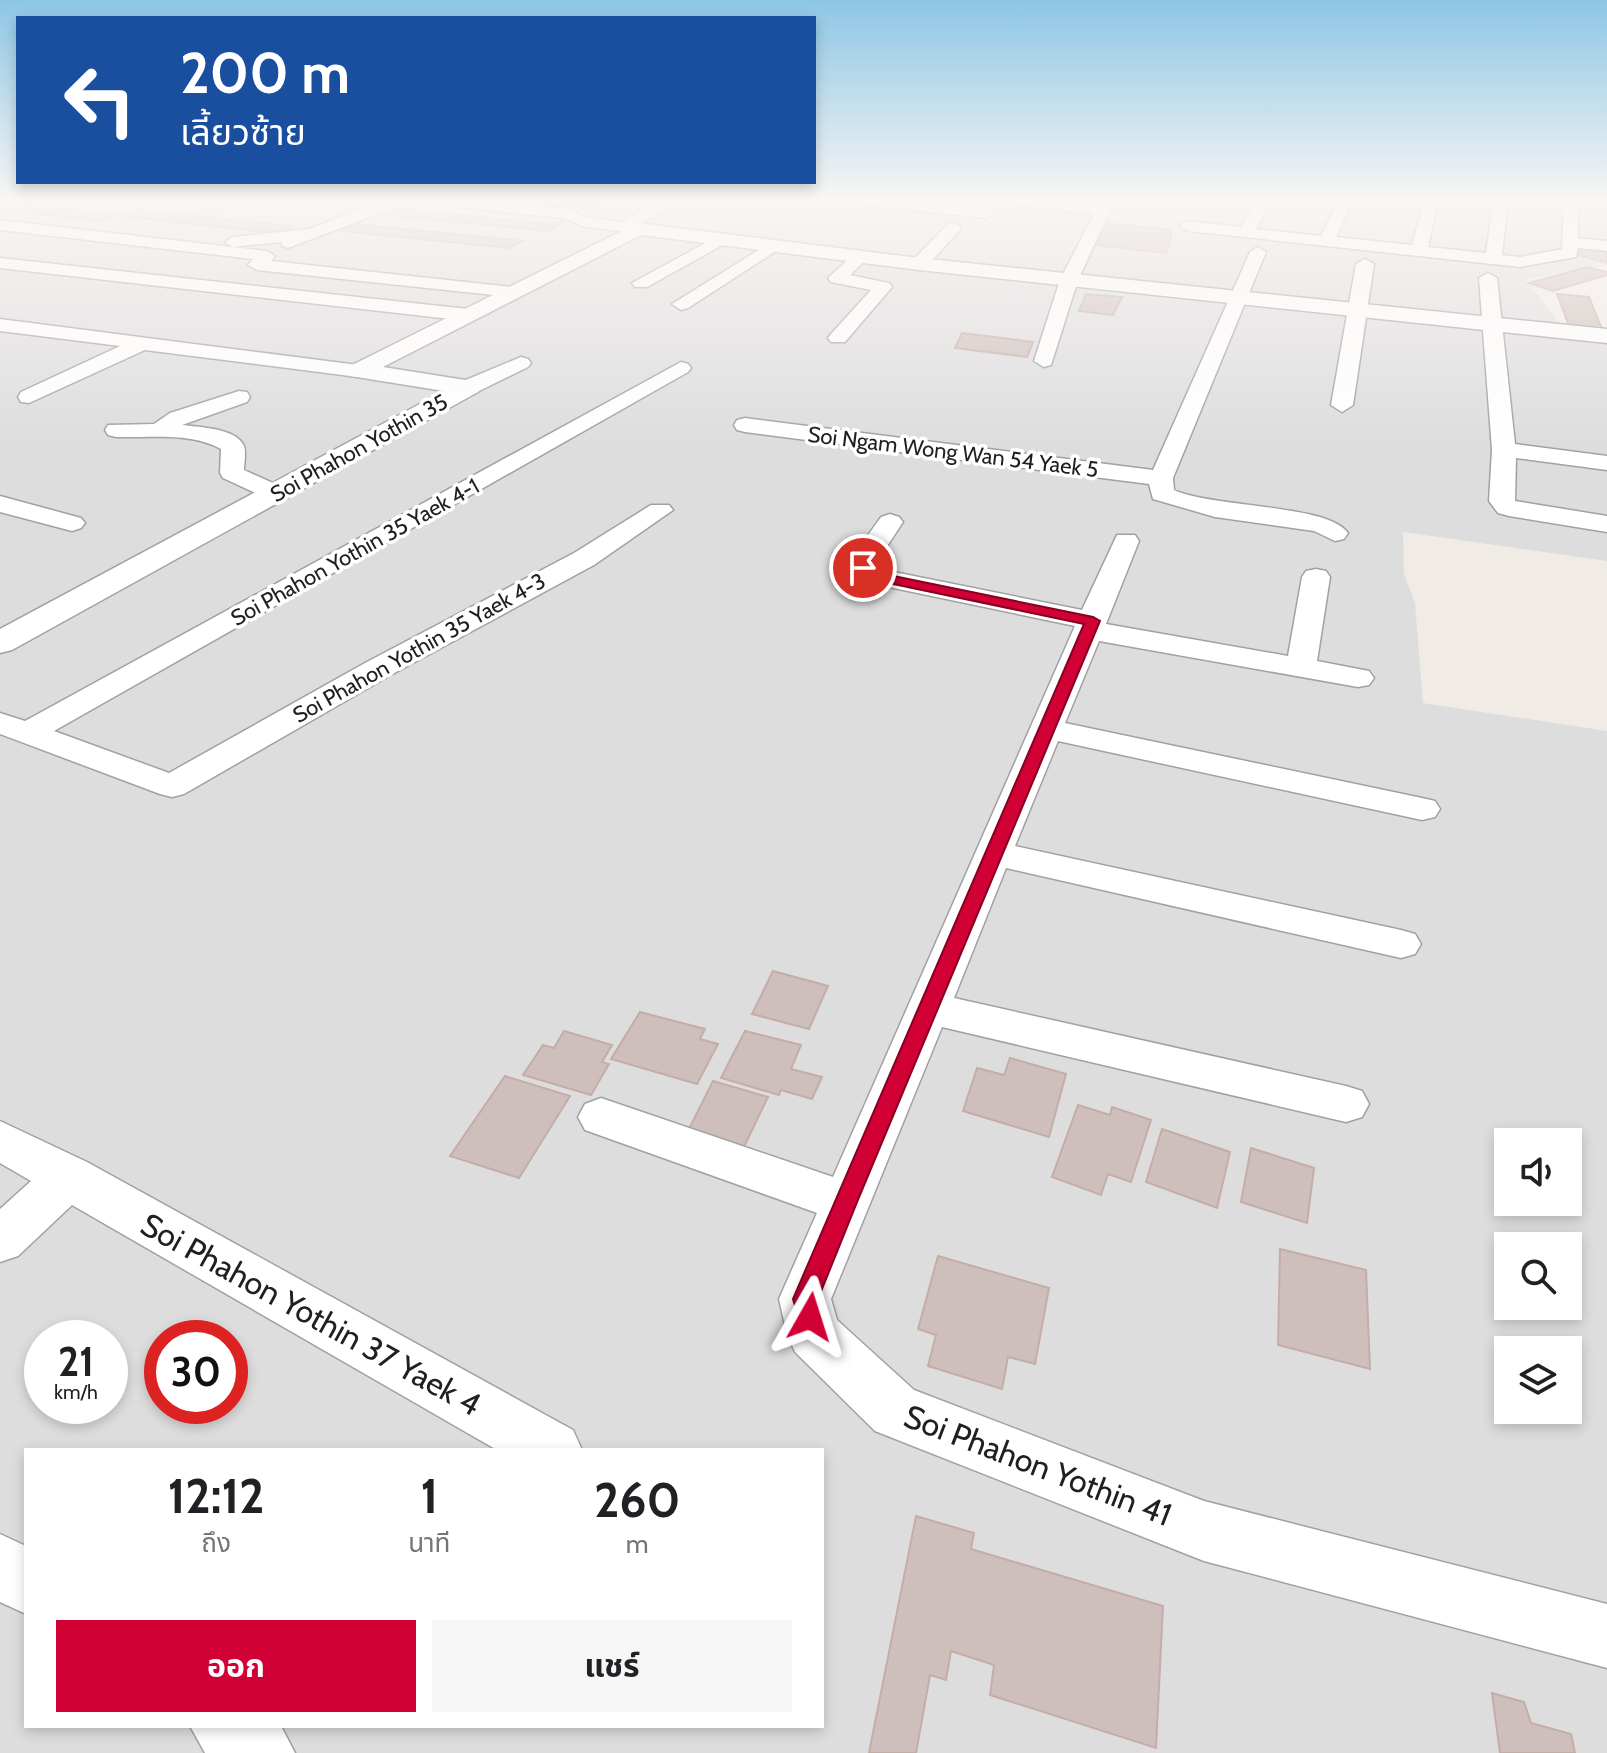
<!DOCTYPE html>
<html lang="th">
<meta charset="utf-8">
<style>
body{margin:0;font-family:Cabin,"Noto Sans Thai",sans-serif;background:#f6f6f6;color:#202124;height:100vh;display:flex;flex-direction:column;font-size:30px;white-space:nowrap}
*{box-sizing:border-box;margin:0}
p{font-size:26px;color:#757577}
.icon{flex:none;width:44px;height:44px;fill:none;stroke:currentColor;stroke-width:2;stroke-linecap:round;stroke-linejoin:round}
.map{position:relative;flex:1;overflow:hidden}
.details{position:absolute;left:24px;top:1448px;width:800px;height:280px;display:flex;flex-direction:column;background:#fff;border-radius:0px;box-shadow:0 4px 12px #0003}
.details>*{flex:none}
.hud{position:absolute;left:16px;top:16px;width:800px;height:168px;border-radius:0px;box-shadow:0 4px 12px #0003;background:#1a4fa0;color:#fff;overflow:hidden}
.controls{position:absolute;left:1494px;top:1128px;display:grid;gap:16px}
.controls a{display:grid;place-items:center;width:88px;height:88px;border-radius:0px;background:#fff;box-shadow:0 4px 12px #0003;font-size:40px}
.speed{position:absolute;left:24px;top:1320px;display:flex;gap:16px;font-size:40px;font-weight:700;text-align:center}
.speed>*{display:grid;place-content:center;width:104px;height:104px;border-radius:50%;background:#fff;box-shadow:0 4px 12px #0003;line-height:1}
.speed small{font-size:20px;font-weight:400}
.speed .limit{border:12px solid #d22;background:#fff;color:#111}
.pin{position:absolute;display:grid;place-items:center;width:68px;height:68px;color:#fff;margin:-34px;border:4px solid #fff;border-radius:50%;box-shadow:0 2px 8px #0007}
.me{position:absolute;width:88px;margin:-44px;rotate:6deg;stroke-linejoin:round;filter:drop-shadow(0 0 6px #0008)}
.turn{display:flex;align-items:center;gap:28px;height:168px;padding:0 32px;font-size:36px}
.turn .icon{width:104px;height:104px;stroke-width:2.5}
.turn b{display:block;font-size:56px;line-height:68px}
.eta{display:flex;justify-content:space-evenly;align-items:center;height:136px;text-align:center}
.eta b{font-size:48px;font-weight:700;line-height:56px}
.button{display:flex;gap:16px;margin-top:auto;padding:16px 32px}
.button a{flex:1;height:92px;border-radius:0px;background:#d10035;color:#fff;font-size:32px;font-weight:700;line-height:92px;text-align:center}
.button a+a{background:#f6f6f6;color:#202124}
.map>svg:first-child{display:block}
.residential{fill:#deddde;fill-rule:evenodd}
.farmland{fill:#f1ebd1}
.building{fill:#cebfbc;stroke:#c4ada7;stroke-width:2}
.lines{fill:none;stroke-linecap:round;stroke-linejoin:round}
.minor-casing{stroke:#a1a1a1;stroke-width:3}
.tertiary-casing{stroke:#a1a1a1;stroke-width:3}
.minor{fill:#fff;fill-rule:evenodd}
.tertiary{fill:#fff;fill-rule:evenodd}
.route{fill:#d10035;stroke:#802;stroke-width:2}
.labels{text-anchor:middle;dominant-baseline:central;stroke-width:7;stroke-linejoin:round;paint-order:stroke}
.far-street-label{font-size:22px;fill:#202020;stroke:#fff}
.near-street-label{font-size:32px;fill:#202020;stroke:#fff}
</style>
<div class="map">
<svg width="1607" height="1753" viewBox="0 0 1607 1753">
<rect width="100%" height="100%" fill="#f1ebe6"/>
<path class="residential" d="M 0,198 L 120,211 L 136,205 L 320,219 L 366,198 L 1607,198 L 1607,265 L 1525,279 L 1563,328 L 1607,341 L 1607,561 L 1403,532 L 1404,574 L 1415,603 L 1423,703 L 1607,731 L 1607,1753 L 0,1753 ZM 1508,1142 L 1568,1142 L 1568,1202 L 1508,1202 ZM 1508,1246 L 1568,1246 L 1568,1306 L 1508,1306 ZM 42,1338 L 110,1338 L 110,1406 L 42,1406 ZM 162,1338 L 230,1338 L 230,1406 L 162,1406 ZM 1508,1350 L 1568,1350 L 1568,1410 L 1508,1410 ZM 26,1450 L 822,1450 L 822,1726 L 26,1726 Z"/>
<path class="farmland" d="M 3,198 L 366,198 L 320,219 L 137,205 L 120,211 Z"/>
<path class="building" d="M 467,198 L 550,198 L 604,203 L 593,210 Z
M 0,202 L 117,215 L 100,221 L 0,210 Z
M 403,207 L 412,208 L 407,210 L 549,224 L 563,222 L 548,231 L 385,215 Z
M 138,210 L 290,226 L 274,233 L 120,216 Z
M 1106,223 L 1172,230 L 1167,253 L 1094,245 Z
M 357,224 L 522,241 L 509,248 L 342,231 Z
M 1577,246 L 1607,249 L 1607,263 L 1578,255 Z
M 1587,267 L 1607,272 L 1607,275 L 1553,291 L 1529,283 Z
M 1086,294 L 1122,297 L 1113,315 L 1079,311 Z
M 1557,294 L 1589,297 L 1602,329 L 1569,326 Z
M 962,333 L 1033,342 L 1027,357 L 955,348 Z
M 773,971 L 828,986 L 809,1029 L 752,1014 Z
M 640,1012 L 705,1029 L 700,1039 L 718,1044 L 697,1084 L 611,1059 Z
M 564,1031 L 612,1045 L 602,1062 L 609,1064 L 591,1095 L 523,1075 L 543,1045 L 554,1048 Z
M 745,1031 L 801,1045 L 791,1069 L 822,1077 L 812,1099 L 781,1090 L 779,1095 L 721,1078 Z
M 1010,1058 L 1066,1074 L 1049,1137 L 963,1111 L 977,1068 L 1004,1075 Z
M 505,1076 L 570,1096 L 519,1178 L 450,1156 Z
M 713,1081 L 768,1097 L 742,1151 L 687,1133 Z
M 1078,1105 L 1110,1115 L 1112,1107 L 1151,1120 L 1131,1182 L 1108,1174 L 1101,1195 L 1052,1177 Z
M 1162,1129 L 1230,1152 L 1217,1208 L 1146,1182 Z
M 1251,1148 L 1314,1168 L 1307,1223 L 1241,1202 Z
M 1280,1249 L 1366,1270 L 1370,1369 L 1278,1345 Z
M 938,1256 L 1049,1288 L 1035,1364 L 1008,1357 L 1002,1389 L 928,1366 L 936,1335 L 918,1329 Z
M 916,1516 L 974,1533 L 971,1549 L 1163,1606 L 1156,1748 L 990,1695 L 994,1665 L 951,1651 L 946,1680 L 930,1675 L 916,1753 L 869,1753 Z
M 1492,1693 L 1524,1702 L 1531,1723 L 1571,1734 L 1575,1753 L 1500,1753 Z"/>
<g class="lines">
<defs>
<path id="minor" d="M 391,198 L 456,198 L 567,209 L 586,217 L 621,222 L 662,198 L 680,198 L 639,225 L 646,229 L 638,234 L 582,226 L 564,218 L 409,202 L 288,248 L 282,246 L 281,242 L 233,247 L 225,242 L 233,237 L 309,229 Z
M 830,198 L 883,198 L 987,208 L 995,213 L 987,218 L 837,202 Z
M 983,198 L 1033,198 L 1098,205 L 1102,198 L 1116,198 L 1078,280 L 1051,365 L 1044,367 L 1034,361 L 1060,280 L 1094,214 L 990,202 Z
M 1259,198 L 1273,198 L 1256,229 L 1321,236 L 1340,198 L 1354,198 L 1336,237 L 1412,245 L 1425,198 L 1439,198 L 1428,247 L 1486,253 L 1494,198 L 1508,198 L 1502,255 L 1520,257 L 1562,249 L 1564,198 L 1578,198 L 1578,238 L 1607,241 L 1607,251 L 1578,248 L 1576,257 L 1520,267 L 1188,231 L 1180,226 L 1188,221 L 1241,227 Z
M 0,220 L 267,251 L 275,256 L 271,261 L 513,287 L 522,292 L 513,297 L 257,270 L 248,265 L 253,259 L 0,230 Z
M 953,223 L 961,228 L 959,231 L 925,268 L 913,268 L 910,264 L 913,260 L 947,225 Z
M 722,234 L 730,239 L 728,242 L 647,287 L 635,287 L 632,283 Z
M 773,241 L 781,246 L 779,249 L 688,308 L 681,310 L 672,304 Z
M 1258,247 L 1266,252 L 1173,478 L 1174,490 C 1214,508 1328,504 1348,533 L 1344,539 L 1335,541 L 1314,531 L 1215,517 L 1153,499 L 1149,484 L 745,432 L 737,430 L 734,425 L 737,420 L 745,418 L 1153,470 L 1250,252 Z
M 861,252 L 869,257 L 850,275 L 889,283 L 892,287 L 845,342 L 831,342 L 828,338 L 831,334 L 871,290 L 831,282 L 828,278 L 855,253 Z
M 0,258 L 468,309 L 477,315 L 468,321 L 0,268 Z
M 1365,259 L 1374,264 L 1353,405 L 1342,412 L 1331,405 L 1356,264 Z
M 1488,273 L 1497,278 L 1515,444 L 1607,456 L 1607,470 L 1516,458 L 1515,501 L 1607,516 L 1607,532 L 1509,516 L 1498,513 L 1489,501 L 1492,450 L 1479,278 Z
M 0,319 L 358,365 L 368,371 L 358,377 L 145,350 L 29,403 L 21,402 L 18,397 L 21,392 L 120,346 L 0,331 Z
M 521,357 L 528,359 L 531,363 L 528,367 L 477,392 L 469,393 L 458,387 L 461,382 Z
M 681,362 L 688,364 L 691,368 L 688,372 L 54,731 L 169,773 L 365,663 L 574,553 L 651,505 L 669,505 L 673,510 L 594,565 L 387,677 L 184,794 L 172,797 L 160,794 L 0,734 L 0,713 L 25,721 Z
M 239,391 L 247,392 L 250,397 L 247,402 L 182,425 C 198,427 234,428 243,444 C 247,450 244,462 244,470 L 284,488 L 287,493 L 284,498 L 266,498 L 223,478 L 220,473 L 221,449 C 192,432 149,438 116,437 L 108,435 L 105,430 L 108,425 L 154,424 L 170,413 Z
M 0,496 L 81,518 L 85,523 L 81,528 L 72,531 L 0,512 Z
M 890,514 L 899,517 L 903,522 L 876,563 L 879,569 L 1082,610 L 1117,535 L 1135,535 L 1139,541 L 1106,624 L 1288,656 L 1302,577 L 1306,571 L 1316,569 L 1326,571 L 1330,577 L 1317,661 L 1369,671 L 1374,678 L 1369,685 L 1358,687 L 1099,641 L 1065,723 L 1422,798 L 1435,801 L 1440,809 L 1435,817 L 1422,820 L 1058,741 L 1015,846 L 1401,930 L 1415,934 L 1421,944 L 1415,954 L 1401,958 L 1006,868 L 954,998 L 1346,1086 L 1362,1091 L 1369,1104 L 1362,1117 L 1346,1122 L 942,1027 L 831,1299 L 837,1320 L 914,1390 L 1204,1501 L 1607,1604 L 1607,1668 L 1204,1561 L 875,1431 L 795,1352 L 787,1334 L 779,1299 L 817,1213 L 585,1130 L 578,1117 L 585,1104 L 601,1098 L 833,1177 L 1075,626 L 860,581 L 848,563 L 881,517 Z
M 0,1121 L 87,1162 L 573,1430 L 582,1450 L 497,1450 L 72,1205 L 18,1256 L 0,1262 L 0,1209 L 31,1181 L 0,1163 Z
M 0,1534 L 26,1546 L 26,1614 L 0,1602 Z
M 190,1726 L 281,1726 L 295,1753 L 205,1753 Z"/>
<path id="tertiary" d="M 638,223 L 919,258 L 1607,329 L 1607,343 L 919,270 L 641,235 L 383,367 L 478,382 L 481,387 L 478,392 L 12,650 L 0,653 L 0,629 L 444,391 L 350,376 L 346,371 L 350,366 Z"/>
</defs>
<use href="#minor" class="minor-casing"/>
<use href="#tertiary" class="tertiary-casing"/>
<use href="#minor" class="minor"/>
<use href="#tertiary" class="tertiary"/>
</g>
<linearGradient id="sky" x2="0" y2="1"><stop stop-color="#8dc6e5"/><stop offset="0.45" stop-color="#f9f6f4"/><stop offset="1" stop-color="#f9f6f4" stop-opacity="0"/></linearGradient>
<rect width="1607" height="444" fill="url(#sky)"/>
<path class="route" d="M 863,564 L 874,572 L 1093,617 L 1100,621 L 857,1202 L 818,1299 L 823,1317 L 819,1325 L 810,1328 L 801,1325 L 793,1299 L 1084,624 L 865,578 L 856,568 Z"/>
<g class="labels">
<g class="far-street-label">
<text transform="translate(359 448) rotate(-29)">Soi Phahon Yothin 35</text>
<text transform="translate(953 452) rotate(7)">Soi Ngam Wong Wan 54 Yaek 5</text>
<text transform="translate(355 552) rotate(-29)">Soi Phahon Yothin 35 Yaek 4-1</text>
<text transform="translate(419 648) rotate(-29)">Soi Phahon Yothin 35 Yaek 4-3</text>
</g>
<g class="near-street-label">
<text transform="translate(311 1314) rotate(29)">Soi Phahon Yothin 37 Yaek 4</text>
<text transform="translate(1038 1465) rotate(21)">Soi Phahon Yothin 41</text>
</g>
</g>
</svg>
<div class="controls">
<a><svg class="icon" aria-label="sound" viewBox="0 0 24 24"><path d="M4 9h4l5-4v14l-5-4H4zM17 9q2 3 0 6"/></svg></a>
<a><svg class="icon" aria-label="search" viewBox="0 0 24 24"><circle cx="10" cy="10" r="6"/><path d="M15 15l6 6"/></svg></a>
<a><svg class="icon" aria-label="layers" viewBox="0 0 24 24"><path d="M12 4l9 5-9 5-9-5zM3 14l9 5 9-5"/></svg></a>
</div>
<div class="speed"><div>21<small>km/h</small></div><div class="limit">30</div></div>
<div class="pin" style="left:863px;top:568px;background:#d93025"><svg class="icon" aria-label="arrive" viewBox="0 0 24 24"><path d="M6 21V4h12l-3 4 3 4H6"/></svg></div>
<svg class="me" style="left:810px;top:1317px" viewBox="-20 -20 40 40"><path d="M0-17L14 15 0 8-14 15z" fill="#d10035" stroke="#fff" stroke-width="4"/></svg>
<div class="hud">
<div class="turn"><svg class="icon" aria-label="left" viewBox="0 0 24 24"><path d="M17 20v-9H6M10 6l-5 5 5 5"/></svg><div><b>200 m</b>เลี้ยวซ้าย</div></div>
</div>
<section class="details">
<div class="eta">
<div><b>12:12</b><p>ถึง</p></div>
<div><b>1</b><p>นาที</p></div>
<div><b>260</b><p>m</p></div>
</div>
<div class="button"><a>ออก</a><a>แชร์</a></div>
</section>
</div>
